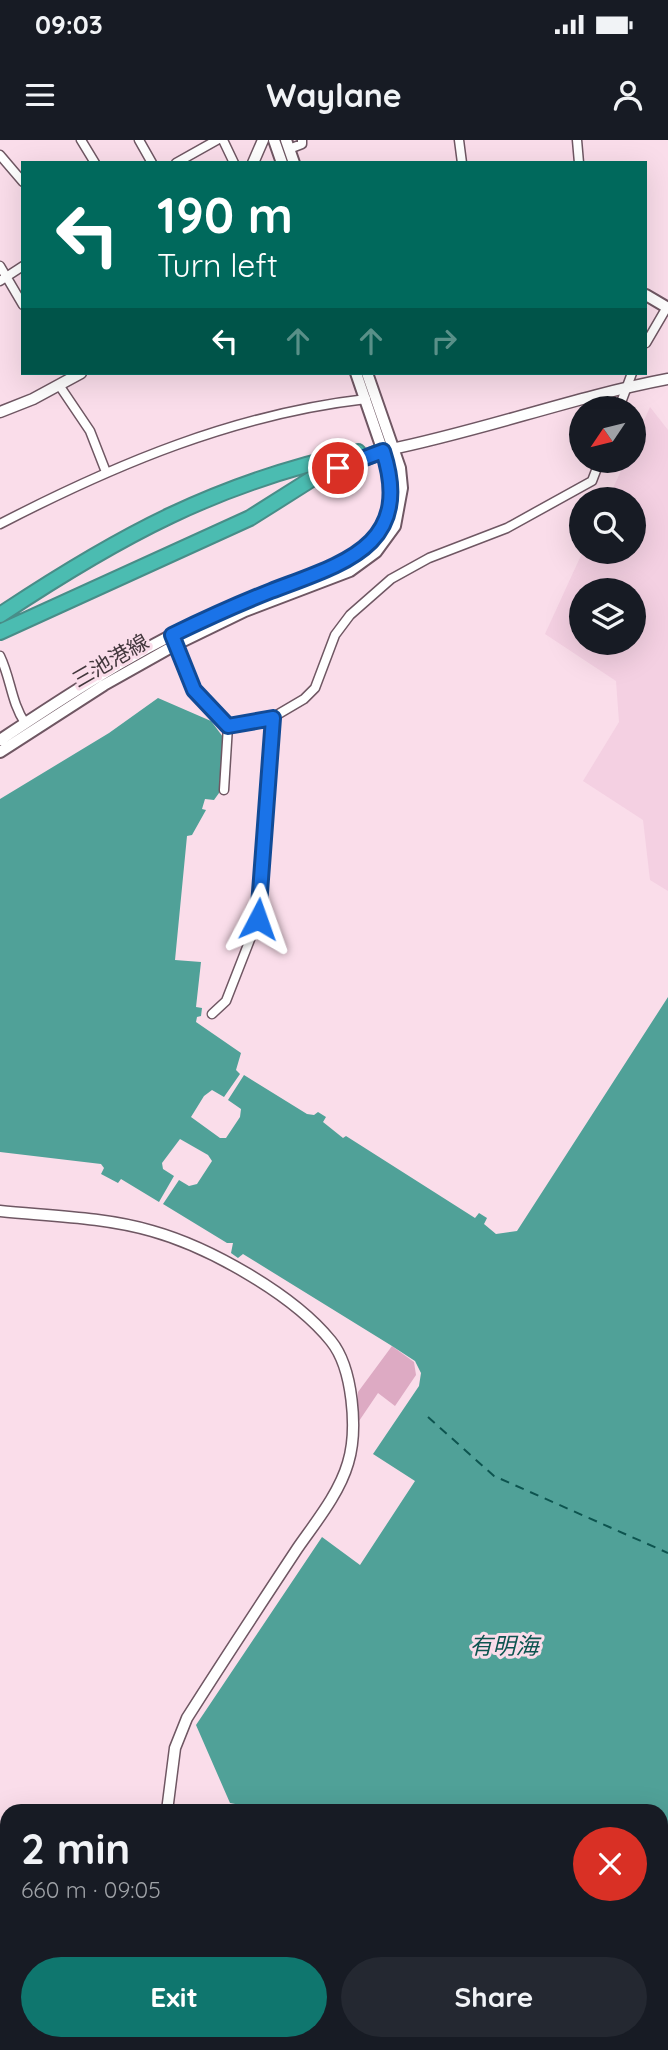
<!DOCTYPE html>
<meta charset="utf-8">
<style>
body{margin:0;font-family:Quicksand,"Noto Sans JP",sans-serif;background:#242831;color:#f1f3f6;height:100vh;display:flex;flex-direction:column;font-size:26px;white-space:nowrap}
*{box-sizing:border-box;margin:0}
p{font-size:23px;color:#9ea1a6}
.icon{flex:none;width:38px;height:38px;fill:none;stroke:currentColor;stroke-width:2;stroke-linecap:round;stroke-linejoin:round}
.map{position:relative;flex:1;overflow:hidden}
.sheet{position:absolute;left:0px;top:1664px;width:668px;height:247px;display:flex;flex-direction:column;background:#171b24;border-radius:21px 21px 0 0;box-shadow:0 7px 28px #0002}
.sheet>*{flex:none}
.banner{position:absolute;left:21px;top:21px;width:626px;height:214px;border-radius:0px;box-shadow:0 7px 28px #0002;background:#00695c;color:#fff;overflow:hidden}
.needle{width:46px;rotate:235deg}
.tools{position:absolute;left:569px;top:256px;display:grid;gap:14px}
.tools a{display:grid;place-items:center;width:77px;height:77px;border-radius:50%;background:#171b24;box-shadow:0 7px 28px #0002;font-size:35px}
.pin{position:absolute;display:grid;place-items:center;width:60px;height:60px;color:#fff;margin:-30px;border:4px solid #fff;border-radius:50%;box-shadow:0 2px 7px #0007}
.me{position:absolute;width:77px;margin:-38px;rotate:4deg;stroke-linejoin:round;filter:drop-shadow(0 0 5px #0008)}
.turn{display:flex;align-items:center;gap:24px;height:147px;padding:0 21px;font-size:32px}
.turn .icon{width:91px;height:91px;stroke-width:2.5}
.turn b{display:block;font-size:49px;line-height:60px}
.lanes{display:flex;align-items:center;height:66px;padding:0 21px;background:#0003;justify-content:center;gap:35px;direction:ltr}
.lanes .off{opacity:.35}
.round{display:grid;place-items:center;flex:none;width:74px;height:74px;border-radius:37px;background:#242831}
.headline{display:flex;align-items:center;justify-content:space-between;height:119px;padding:0 21px}
h1{font-size:42px;font-weight:800;line-height:52px}
.primary-button{display:flex;gap:14px;margin-top:auto;padding:14px 21px}
.primary-button a{flex:1;height:80px;border-radius:42px;background:#0f766e;color:#fff;font-size:28px;font-weight:800;line-height:80px;text-align:center}
.primary-button a+a{background:#242831;color:#f1f3f6}
.status{display:flex;justify-content:space-between;align-items:center;height:49px;padding:0 35px;background:#171b24;direction:ltr}
.status svg{height:19px;fill:currentColor}
header{display:flex;justify-content:space-between;align-items:center;height:91px;padding:0 21px;background:#171b24;font-size:32px;font-weight:800}
.map>svg:first-child{display:block}
.built{fill:#f4d0e2;fill-rule:evenodd}
.green{fill:#ddaac3}
.water{fill:#50a198}
.lines{fill:none;stroke-linecap:round;stroke-linejoin:round}
.ferry{stroke:#0d544f;stroke-width:2;stroke-dasharray:9 7;stroke-linecap:butt}
.minor-casing{stroke:#6f5763;stroke-width:11}
.tertiary-casing{stroke:#6f5763;stroke-width:13}
.secondary-casing{stroke:#6f5763;stroke-width:14}
.motorway-casing{stroke:#488d88;stroke-width:18}
.minor{stroke:#fff;stroke-width:8}
.tertiary{stroke:#fff;stroke-width:10}
.secondary{stroke:#fff;stroke-width:10}
.motorway{stroke:#4bbcb1;stroke-width:14}
.route-casing{stroke:#114b97;stroke-width:18}
.route{stroke:#1a73e8;stroke-width:12}
.labels{text-anchor:middle;dominant-baseline:central;stroke-width:6;stroke-linejoin:round;paint-order:stroke}
.street-label{font-size:21px;fill:#42373c;stroke:#faddea}
.water-label{font-size:23px;font-style:italic;fill:#0d544f;stroke:#faddea}
</style>
<div class="status"><b>09:03</b><svg viewBox="0 0 49 12"><path d="M0 12V9h3v3zM5 12V6h3v6zM10 12V3h3v9zM15 12V0h3v12zM26 1h20v11H26zM47 4h2v5h-2z"/></svg></div>
<header><svg class="icon" aria-label="menu" viewBox="0 0 24 24"><path d="M4 6h16M4 12h16M4 18h16"/></svg>Waylane<svg class="icon" aria-label="person" viewBox="0 0 24 24"><circle cx="12" cy="8" r="4"/><path d="M4 21q1-7 8-7t8 7"/></svg></header>
<div class="map">
<svg width="668" height="1910" viewBox="0 0 668 1910">
<rect width="100%" height="100%" fill="#faddea"/>
<path class="built" d="M 650,267 L 668,290 L 668,751 L 650,740 L 643,680 L 583,641 L 619,582 L 616,541 L 545,494 L 583,411 L 634,411 L 634,359 L 608,359 L 626,320 L 634,320 L 634,303 ZM 581,450 L 634,450 L 634,502 L 581,502 Z"/>
<path class="green" d="M 392,1206 L 414,1222 L 416,1235 L 395,1266 L 378,1253 L 357,1284 L 358,1252 Z"/>
<path class="water" d="M 158,558 L 211,581 L 223,597 L 219,653 L 214,660 L 205,659 L 202,669 L 206,670 L 192,695 L 187,696 L 175,820 L 201,822 L 196,867 L 202,868 L 201,876 L 197,877 L 196,882 L 241,913 L 236,930 L 240,934 L 224,957 L 212,950 L 204,956 L 191,977 L 220,998 L 226,998 L 240,977 L 241,969 L 228,960 L 244,935 L 307,974 L 314,975 L 318,972 L 326,977 L 323,982 L 343,998 L 346,996 L 475,1078 L 479,1073 L 487,1078 L 484,1084 L 496,1094 L 517,1091 L 668,857 L 668,1749 L 662,1748 L 662,1671 L 272,1671 L 230,1663 L 196,1585 L 322,1397 L 360,1425 L 415,1341 L 373,1314 L 419,1246 L 421,1233 L 415,1221 L 392,1206 L 243,1114 L 238,1118 L 231,1113 L 233,1103 L 227,1103 L 163,1064 L 179,1040 L 189,1046 L 197,1044 L 212,1021 L 208,1015 L 180,999 L 162,1023 L 163,1029 L 174,1036 L 159,1062 L 121,1039 L 118,1043 L 101,1034 L 104,1028 L 101,1024 L 0,1012 L 0,659 L 109,593 Z"/>
<g class="lines">
<path class="ferry" d="M 428,1277 L 494,1336 L 668,1413"/>
<defs>
<path id="minor" d="M 81,0 L 95,23
M 139,0 L 152,23
M 223,0 L 234,23
M 459,0 L 462,23
M 577,0 L 579,23
M 289,9 L 302,4 L 302,0
M 0,15 L 23,42
M 176,23 L 217,0
M 0,126 L 23,165
M 0,141 L 23,126
M 646,203 L 667,167
M 59,245 L 90,291 L 106,332
M 619,268 L 632,233
M 0,384 C 116,324 235,274 366,259
M 175,501 L 194,550 L 228,586
M 0,516 C 11,539 11,562 25,583
M 228,586 L 270,579 L 304,559 L 315,548 L 335,495 L 350,475 L 391,439 L 429,418 L 507,388 L 592,341 L 600,320
M 224,650 L 228,586
M 212,874 L 226,861 L 258,779 L 273,578
M 0,1711 L 7,1713
M 662,1756 L 668,1757
M 662,1835 L 668,1836"/>
<path id="tertiary" d="M 253,23 L 263,0
M 0,272 L 33,259 L 81,233
M 387,310 C 482,291 573,257 668,239
M 0,1071 C 50,1076 104,1077 152,1091 C 209,1107 293,1154 331,1201 C 353,1228 358,1290 348,1323 C 339,1354 315,1383 297,1409 C 260,1465 223,1521 187,1578 L 175,1608 L 167,1671
M 0,1816 L 7,1820
M 410,1904 L 439,1910"/>
<path id="secondary" d="M 274,0 L 282,23
M 286,0 L 294,23
M 646,155 L 668,168
M 0,600 C 63,558 127,516 196,483 C 226,469 258,456 289,444 C 317,434 348,426 369,405 C 390,384 394,360 390,332 L 356,233
M 0,612 L 104,545 L 177,504 L 245,471 L 350,431 L 376,412 L 395,386 L 402,348 L 400,328 L 367,233"/>
<path id="motorway" d="M 0,475 C 119,396 216,343 358,312
M 0,492 L 250,378 L 318,335 L 383,311"/>
</defs>
<use href="#minor" class="minor-casing"/>
<use href="#tertiary" class="tertiary-casing"/>
<use href="#secondary" class="secondary-casing"/>
<use href="#motorway" class="motorway-casing"/>
<use href="#minor" class="minor"/>
<use href="#tertiary" class="tertiary"/>
<use href="#secondary" class="secondary"/>
<use href="#motorway" class="motorway"/>
</g>
<g class="lines">
<defs>
<path id="route" d="M 258,779 L 273,578 L 228,586 L 194,550 L 172,495 C 205,479 238,464 271,451 C 344,423 414,406 383,311 L 338,328"/>
</defs>
<use href="#route" class="route-casing"/>
<use href="#route" class="route"/>
</g>
<g class="labels">
<g class="street-label">
<text transform="translate(110 520) rotate(-30)">三池港線</text>
</g>
<g class="water-label">
<text x="504" y="1505">有明海</text>
</g>
</g>
</svg>
<div class="tools">
<a><svg class="needle" viewBox="-14 -14 28 28"><path d="M0-13l5 13h-10z" fill="#e53935"/><path d="M0 13l5-13h-10z" fill="#9ea1a6"/></svg></a>
<a><svg class="icon" aria-label="search" viewBox="0 0 24 24"><circle cx="10" cy="10" r="6"/><path d="M15 15l6 6"/></svg></a>
<a><svg class="icon" aria-label="layers" viewBox="0 0 24 24"><path d="M12 4l9 5-9 5-9-5zM3 14l9 5 9-5"/></svg></a>
</div>
<div class="pin" style="left:338px;top:328px;background:#d93025"><svg class="icon" aria-label="arrive" viewBox="0 0 24 24"><path d="M6 21V4h12l-3 4 3 4H6"/></svg></div>
<svg class="me" style="left:258px;top:779px" viewBox="-20 -20 40 40"><path d="M0-17L14 15 0 8-14 15z" fill="#1a73e8" stroke="#fff" stroke-width="4"/></svg>
<div class="banner">
<div class="turn"><svg class="icon" aria-label="left" viewBox="0 0 24 24"><path d="M17 20v-9H6M10 6l-5 5 5 5"/></svg><div><b>190 m</b>Turn left</div></div>
<div class="lanes"><svg class="icon" aria-label="left" viewBox="0 0 24 24"><path d="M17 20v-9H6M10 6l-5 5 5 5"/></svg><svg class="icon off" aria-label="ahead" viewBox="0 0 24 24"><path d="M12 20V5M6 11l6-6 6 6"/></svg><svg class="icon off" aria-label="ahead" viewBox="0 0 24 24"><path d="M12 20V5M6 11l6-6 6 6"/></svg><svg class="icon off" aria-label="right" viewBox="0 0 24 24"><path d="M7 20v-9h11M14 6l5 5-5 5"/></svg></div>
</div>
<section class="sheet">
<div class="headline"><div><h1>2 min</h1><p>660 m · 09:05</p></div><a class="round" style="background:#d93025;color:#fff"><svg class="icon" aria-label="close" viewBox="0 0 24 24"><path d="M6 6l12 12M18 6L6 18"/></svg></a></div>
<div class="primary-button"><a>Exit</a><a>Share</a></div>
</section>
</div>
